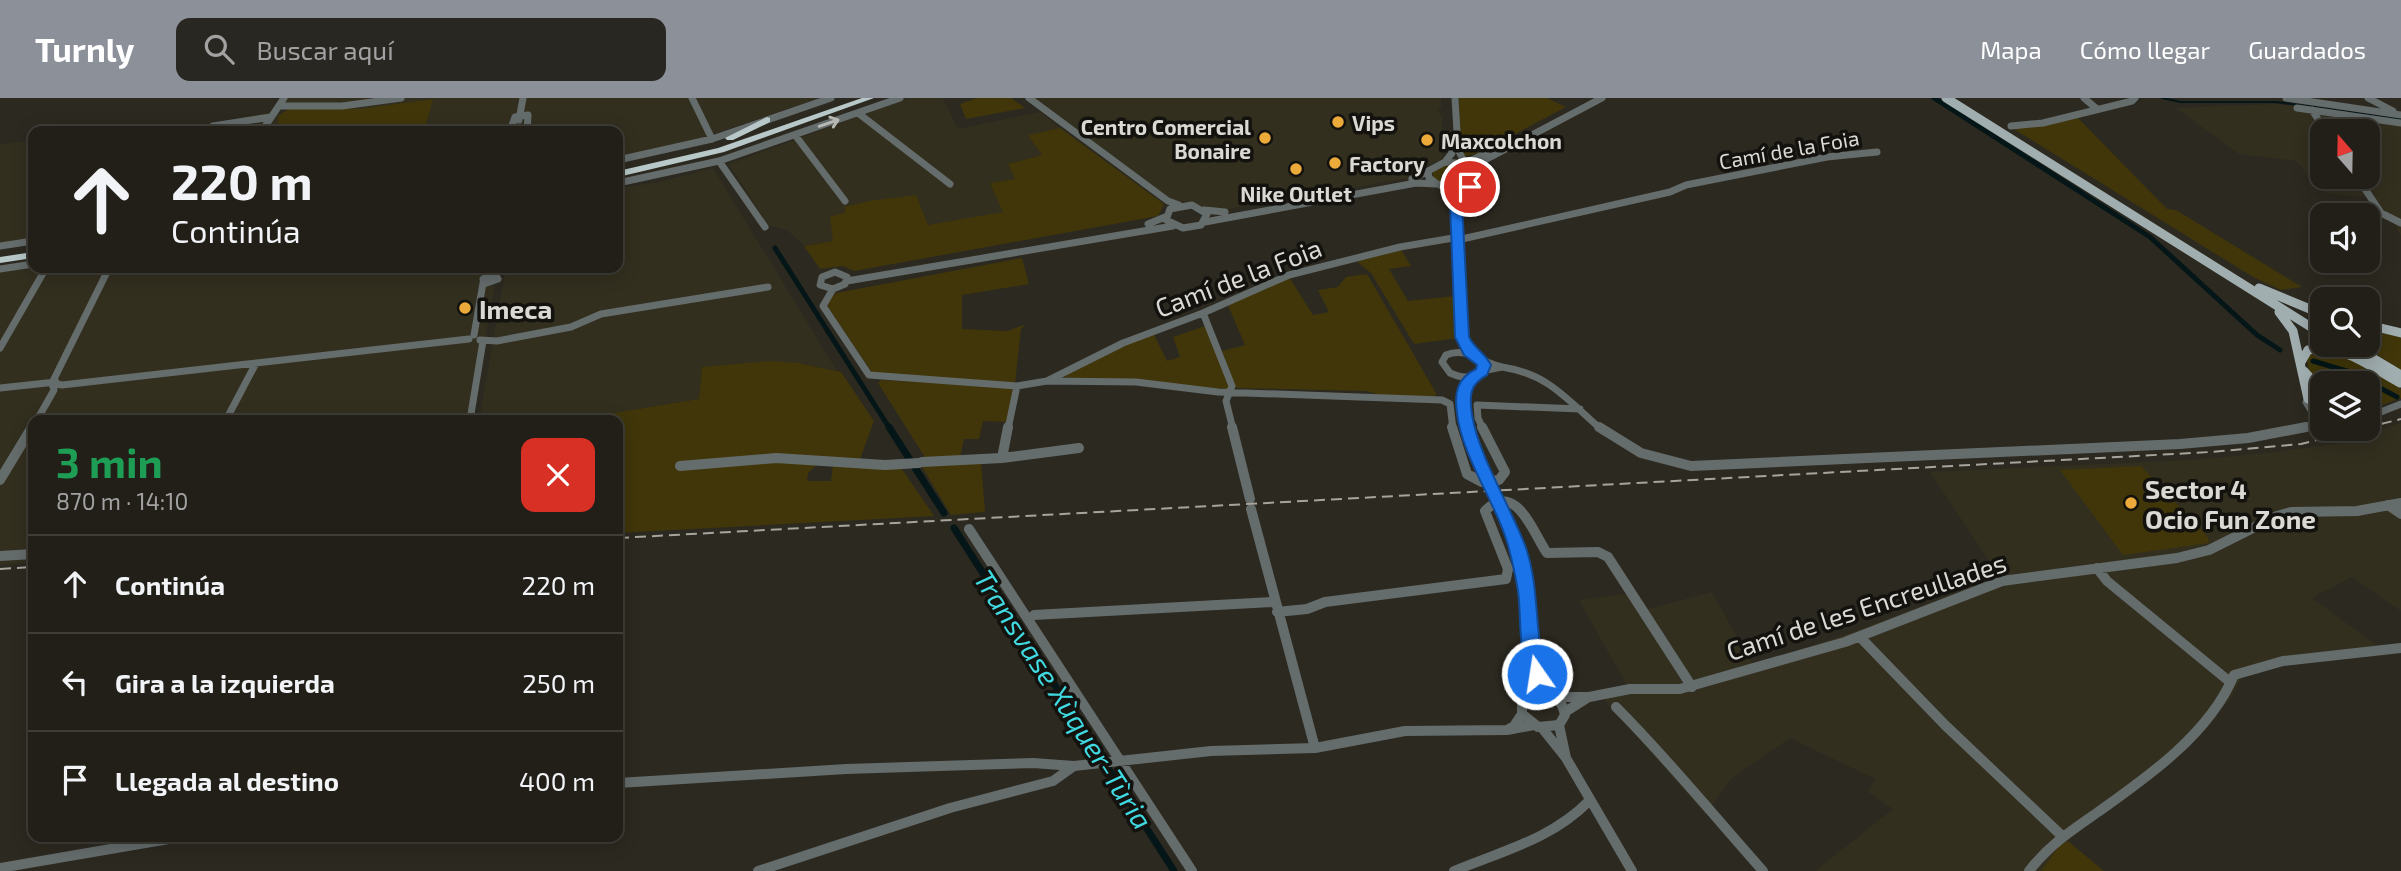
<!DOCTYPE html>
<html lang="es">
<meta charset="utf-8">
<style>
body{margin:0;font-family:"Exo 2",sans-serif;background:#292721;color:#f1f3f6;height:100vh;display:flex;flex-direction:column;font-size:26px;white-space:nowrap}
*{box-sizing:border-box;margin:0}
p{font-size:23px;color:#a2a2a2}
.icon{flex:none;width:38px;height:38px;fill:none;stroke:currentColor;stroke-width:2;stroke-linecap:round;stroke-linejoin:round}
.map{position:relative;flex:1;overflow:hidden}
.sheet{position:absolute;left:28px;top:317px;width:595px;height:427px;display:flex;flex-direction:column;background:#211f18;border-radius:14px;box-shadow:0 4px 18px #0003,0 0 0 2px #3e3d37}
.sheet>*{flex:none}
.top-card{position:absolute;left:28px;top:28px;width:595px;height:147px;border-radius:14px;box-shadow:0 4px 18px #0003,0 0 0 2px #3e3d37;background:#211f18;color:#f1f3f6;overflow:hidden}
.needle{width:46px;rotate:340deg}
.fabs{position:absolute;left:2310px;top:21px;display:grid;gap:14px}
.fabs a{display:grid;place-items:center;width:70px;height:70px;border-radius:14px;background:#211f18;box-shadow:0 4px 18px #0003,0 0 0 2px #3e3d37;font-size:35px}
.pin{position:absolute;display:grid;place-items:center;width:60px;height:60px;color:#fff;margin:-30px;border:4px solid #fff;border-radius:50%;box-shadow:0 2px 7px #0007}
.me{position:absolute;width:77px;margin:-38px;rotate:347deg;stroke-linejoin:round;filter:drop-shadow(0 0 5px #0008)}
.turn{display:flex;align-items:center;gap:24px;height:147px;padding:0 28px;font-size:32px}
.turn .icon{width:91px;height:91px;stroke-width:2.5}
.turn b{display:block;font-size:49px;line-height:60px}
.round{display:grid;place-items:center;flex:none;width:74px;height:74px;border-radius:14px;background:#292721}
.head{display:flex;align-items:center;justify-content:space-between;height:119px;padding:0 28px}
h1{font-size:42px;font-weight:700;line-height:52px;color:#1e9e55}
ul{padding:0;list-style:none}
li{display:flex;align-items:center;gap:21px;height:98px;padding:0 28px;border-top:2px solid #3e3d37}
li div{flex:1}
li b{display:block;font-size:26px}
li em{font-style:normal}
header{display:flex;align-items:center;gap:42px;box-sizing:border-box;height:98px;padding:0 35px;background:#8c9099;color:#fff}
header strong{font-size:33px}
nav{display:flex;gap:38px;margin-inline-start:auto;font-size:24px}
.search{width:490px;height:63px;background:#292721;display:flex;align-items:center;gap:18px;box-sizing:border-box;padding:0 24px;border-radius:14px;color:#a2a2a2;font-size:26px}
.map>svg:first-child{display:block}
.built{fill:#332f1f;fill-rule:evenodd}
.green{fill:#40360a}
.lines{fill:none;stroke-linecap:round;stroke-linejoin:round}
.stream{stroke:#041617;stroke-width:2}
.canal-far1{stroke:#041617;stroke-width:5}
.canal{stroke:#041617;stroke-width:7}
.minor-far1{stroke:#656c6c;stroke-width:7}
.minor{stroke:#656c6c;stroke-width:10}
.major{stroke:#a1aeaf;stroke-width:9}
.highway{fill:#b8c8c9;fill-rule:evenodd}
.rail{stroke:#a6a49d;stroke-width:2;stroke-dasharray:11 6;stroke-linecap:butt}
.minor-bridge{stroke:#656c6c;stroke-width:10}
.oneway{stroke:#b8b8b4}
.route{fill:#1a73e8;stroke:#114b97;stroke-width:2}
.poi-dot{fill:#ebaa39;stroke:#13120e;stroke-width:2.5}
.labels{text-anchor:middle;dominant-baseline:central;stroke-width:7;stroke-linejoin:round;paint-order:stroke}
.far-poi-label{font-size:21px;font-weight:bold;fill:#dbd9d3;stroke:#13120e;text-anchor:start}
.far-street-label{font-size:21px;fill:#dbd9d3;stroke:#13120e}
.street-label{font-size:26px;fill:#dbd9d3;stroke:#13120e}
.poi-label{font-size:26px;font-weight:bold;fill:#dbd9d3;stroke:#13120e;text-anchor:start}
.water-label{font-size:28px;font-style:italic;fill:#40dae2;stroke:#13120e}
</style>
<header>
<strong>Turnly</strong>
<div class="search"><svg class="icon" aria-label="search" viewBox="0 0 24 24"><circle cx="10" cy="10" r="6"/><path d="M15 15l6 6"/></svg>Buscar aquí</div>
<nav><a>Mapa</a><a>Cómo llegar</a><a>Guardados</a></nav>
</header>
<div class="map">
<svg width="2401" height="773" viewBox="0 0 2401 773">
<rect width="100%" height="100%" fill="#2c2920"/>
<path class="built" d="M 280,0 L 820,0 L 673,49 L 618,59 L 618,33 L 397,33 L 425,31 L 432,1 L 360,11 L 276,10 Z
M 909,0 L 943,0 L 958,31 L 1040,14 L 1060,30 L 1029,37 L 1042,57 L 1008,66 L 1015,81 L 1004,114 L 928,127 L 914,97 L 883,102 L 844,110 L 847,114 L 833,143 L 804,148 L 787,132 L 768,127 L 729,66 Z
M 1033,0 L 1441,0 L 1441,10 L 1437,12 L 1442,18 L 1442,62 L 1427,67 L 1422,75 L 1415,79 L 1216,113 L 1207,112 L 1193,104 L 1174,103 Z
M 2278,6 L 2401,23 L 2401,138 L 2394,125 L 2379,118 L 2366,99 L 2328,95 L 2321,92 L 2296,63 L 2239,56 L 2176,10 ZM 2322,33 L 2368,33 L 2368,79 L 2322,79 Z
M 272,14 L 281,16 L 277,33 L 165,33 Z
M 33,43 L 33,141 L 0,146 L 0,46 Z
M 713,70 L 837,273 L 798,265 L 702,269 L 699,301 L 602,317 L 595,322 L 479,322 L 506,170 L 618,170 L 618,90 L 660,84 Z
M 33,164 L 33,170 L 498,170 L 470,322 L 33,322 L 33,465 L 0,467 L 0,168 Z
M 2401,325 L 2401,513 L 2352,479 L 2312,500 L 2390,557 L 2296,565 L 2243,578 L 2229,603 L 2169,663 L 2060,747 L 2041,773 L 1815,773 L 1893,711 L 1868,694 L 1875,681 L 1790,640 L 1732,680 L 1705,716 L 1602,599 L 1630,593 L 1579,502 L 1633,495 L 1644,512 L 1712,494 L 1753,567 L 1853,534 L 1999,478 L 1930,374 L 2191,362 L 2277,354 L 2341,345 L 2340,343 Z"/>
<path class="green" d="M 977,0 L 1011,0 L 1025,10 L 966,21 L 960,6 Z
M 1459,0 L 1547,0 L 1566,9 L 1479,55 L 1466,58 L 1461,53 Z
M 433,1 L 425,31 L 277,33 L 279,17 L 289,11 L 360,11 Z
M 2076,18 L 2167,111 L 2176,112 L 2302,189 L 2281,192 L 2253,179 L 2012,30 Z
M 1060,30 L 1164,106 L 1158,118 L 854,173 L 843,168 L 820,171 L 804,148 L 833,143 L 830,119 L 846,114 L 844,109 L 869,103 L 916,97 L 928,127 L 1003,114 L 990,85 L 1015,81 L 1008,66 L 1042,57 L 1028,37 Z
M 1446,66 L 1470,73 L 1473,80 C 1462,94 1447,87 1433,80 L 1433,73 Z
M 1400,150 L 1411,168 L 1389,171 L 1408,203 L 1455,198 L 1458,240 L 1414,246 L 1371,175 L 1355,162 Z
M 1022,160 L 1029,186 L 962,197 L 962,231 L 1008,233 L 1026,226 L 1021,231 L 1015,286 L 873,276 L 828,209 L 828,203 L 836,195 Z
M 1367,176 L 1436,295 L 1435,299 L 1380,297 L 1366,293 L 1236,290 L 1222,253 L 1245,247 L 1227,205 L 1289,179 L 1313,217 L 1329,214 L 1318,192 L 1338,189 L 1346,179 Z
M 1205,228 L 1230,289 L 1229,291 L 1061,279 L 1078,268 L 1153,235 L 1167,263 L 1180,259 L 1173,239 Z
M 2387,235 L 2401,238 L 2401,273 L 2378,257 L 2368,244 L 2372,237 Z
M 2316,252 L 2355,262 L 2401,291 L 2401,300 L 2368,312 L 2368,285 L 2322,285 L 2322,291 L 2309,276 L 2307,259 Z
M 771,263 L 798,265 L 841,274 L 874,323 L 859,364 L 819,365 L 808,375 L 807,383 L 831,383 L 833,366 L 900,368 L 934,418 L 618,435 L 618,322 L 595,322 L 602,317 L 699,301 L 702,269 Z
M 881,282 L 1014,289 L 1007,324 L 983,323 L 979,341 L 964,341 L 960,360 L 926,361 L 878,285 Z
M 981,362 L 985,414 L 951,417 L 921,367 Z
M 2141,368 L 2208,439 L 2209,445 L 2123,457 L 2060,372 Z
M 2068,743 L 2104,773 L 2041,773 L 2060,747 Z"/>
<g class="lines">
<path class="stream" d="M 2162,0 L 2181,4 L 2276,4 L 2401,21"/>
<path class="canal-far1" d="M 1934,0 L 2150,139 L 2257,237 L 2280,252
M 775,150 L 890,331
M 2313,263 L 2350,274 L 2397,299"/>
<path class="canal" d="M 889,329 L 944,415
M 954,430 L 1174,773"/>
<path class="minor-far1" d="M 692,0 L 712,41
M 1029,0 L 1168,103 L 1179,107
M 1455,0 L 1458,51 L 1465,66
M 2084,0 L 2097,11
M 2286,0 L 2401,17
M 2368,0 L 2393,13
M 281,8 L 342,8 L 401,0
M 2297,10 L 2401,25
M 2312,12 L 2326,33
M 858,15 L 950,86
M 519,22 L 523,0
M 213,28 L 271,19
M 2011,28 L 2043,25 L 2132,3 L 2135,0
M 262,33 L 284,0
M 510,33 L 515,19 L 528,17 L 527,33
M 795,37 L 845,103
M 618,62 L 712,41 L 831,0
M 719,63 L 765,129
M 1445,64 L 1466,66 L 1479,77 C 1472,100 1443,92 1429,80 L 1428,73 Z
M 1445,64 L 1452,55 L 1451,37
M 1463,66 L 1487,55
M 1475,72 L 1483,63 L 1602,0
M 2357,79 L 2381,115 L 2401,125
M 1412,81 L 1428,73
M 618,85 L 719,63 L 900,0
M 1192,107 L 1207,116 L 1201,127 L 1183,130 L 1166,122 L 1170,111 Z
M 1204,112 L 1225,114
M 1205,124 L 1416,85 L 1435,86
M 1148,126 L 1165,119
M 1462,141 L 1670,94 L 1686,87 L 1827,59 L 1877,54
M 0,148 L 33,143
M 0,171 L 33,166
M 835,174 L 847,179 L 845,186 L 833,191 L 820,187 L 822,179 Z
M 488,178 L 496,178 L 498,181 L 484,186 L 483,181 Z
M 847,183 L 1173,128
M 833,191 L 823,208 L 869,277 L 1017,288 L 1047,283 L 1136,284 L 1218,294 L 1442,302 L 1450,306 L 1453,331
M 1203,215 L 1232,288 L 1226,303 L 1233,331
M 474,237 L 483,185
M 1462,239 L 1456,105 L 1465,91
M 480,242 L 497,243 L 571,229 L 601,216 L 768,189
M 0,250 L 46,170
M 1502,269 C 1549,276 1567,302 1601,331
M 1482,273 L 1502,269 C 1481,265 1467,248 1446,257 L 1442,264 L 1450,275 C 1463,281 1474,281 1484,270 L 1483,264
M 1047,283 L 1123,245 L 1203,215 L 1289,177 L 1400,149 L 1453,140
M 52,285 L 62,287 L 469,241
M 52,285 L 109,170
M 0,290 L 56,284
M 1463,295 L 1468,331
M 2322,298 L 2311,299 L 2306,304 L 2312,314 L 2322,321
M 2368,319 L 2401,306
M 37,322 L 54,292 L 52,285
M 226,322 L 255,267
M 470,322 L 483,243
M 31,331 L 33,328
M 1008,331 L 1017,288
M 1483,331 L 1478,320 L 1477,307 L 1580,311
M 2297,331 L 2322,326"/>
<path class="minor" d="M 1232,329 L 1250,401
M 1452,329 L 1467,376 L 1482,384 L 1499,382 L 1505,374 L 1482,329
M 1468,329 L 1489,381
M 1599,329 L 1641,355 L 1691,368 L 2180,346 L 2248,340 L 2306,329
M 1002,360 L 1079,350
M 922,364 L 1002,360 L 1008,329
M 680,368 L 776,360 L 885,367 L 919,365
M 0,382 L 32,329
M 2388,407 L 2401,416
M 1502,409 C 1525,469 1536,531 1529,595
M 1251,411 L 1315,650
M 969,431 L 1192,773
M 0,458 L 33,456
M 2097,470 L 2107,483 L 2230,584
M 1277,514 L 1307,511 L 1325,504 L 1506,481 L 1508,471 L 1485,413 C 1516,381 1534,437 1547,455 L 1598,454 L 1608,459 L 1692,589
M 1034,517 L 1274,504
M 1860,539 L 1945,627 L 2061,737
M 1533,569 L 1549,594
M 1535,593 C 1551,594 1562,600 1565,617 L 1559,627 L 1538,629 L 1522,616 L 1522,602 Z
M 1556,599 L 1589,599 L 1630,591 L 1680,591 L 1845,544 L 2002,483 L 2177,460 L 2209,452 L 2277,418 L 2291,414 L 2357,413 L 2401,405
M 1616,609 C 1668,661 1714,718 1763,773
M 1565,614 L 1587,600
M 1522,616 L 1514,628 L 1507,632 L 1534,627
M 1542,630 L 1566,660 L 1559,627
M 1566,660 L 1632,773
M 618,685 L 846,671 L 1033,665 L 1074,668
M 0,770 L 186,738
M 758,773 L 950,710 L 1053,683 L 1074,668 L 1211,653 L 1315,650 L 1405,633 L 1507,632
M 1454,773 C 1502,753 1552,741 1589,703
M 2029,773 C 2049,747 2072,732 2098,714 C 2149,678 2210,635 2234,577 L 2283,563 L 2401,550"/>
<path class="major" d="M 1946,0 L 2322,236
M 2259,190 L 2322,216
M 2279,214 L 2293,233 L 2308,301
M 2368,227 L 2401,235
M 2351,247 L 2401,277
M 2301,264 L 2308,252 C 2343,245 2370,269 2400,285
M 2304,273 L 2322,293"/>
<path class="highway" d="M 862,0 L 874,0 L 724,54 L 618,79 L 618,73 L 718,50 Z
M 767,19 L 770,20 L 770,24 L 733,42 L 727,42 L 725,40 Z
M 33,154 L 33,160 L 0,165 L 0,159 Z"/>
<path class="rail" d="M 618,440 L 2210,354 L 2301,346 L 2401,321
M 0,471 L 33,469"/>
<path class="minor-bridge" d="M 1489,381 L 1502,409"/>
</g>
<defs><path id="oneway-shaft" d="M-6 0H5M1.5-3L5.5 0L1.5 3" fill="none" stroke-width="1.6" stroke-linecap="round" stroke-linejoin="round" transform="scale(1.75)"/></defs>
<use class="oneway" href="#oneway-shaft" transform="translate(829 25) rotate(-19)"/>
<path class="route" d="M 1470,86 L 1476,89 L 1465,98 L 1462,105 L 1469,239 C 1475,251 1485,255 1491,267 L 1487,277 C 1470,286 1469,297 1472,317 C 1479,359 1511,409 1526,450 C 1540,491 1534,536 1546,576 L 1544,582 L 1537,584 L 1531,582 C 1519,557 1521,530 1519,503 C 1518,487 1514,471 1510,455 C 1500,410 1462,361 1457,315 C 1454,295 1457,280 1476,271 L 1477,267 L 1464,257 L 1455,239 L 1450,105 L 1455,93 Z"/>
<g class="poi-dot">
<circle cx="1338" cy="24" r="7"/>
<circle cx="1265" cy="40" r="7"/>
<circle cx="1427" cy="42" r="7"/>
<circle cx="1335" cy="65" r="7"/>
<circle cx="1296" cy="71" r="7"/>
<circle cx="465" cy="210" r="7"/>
<circle cx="2131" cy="405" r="7"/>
</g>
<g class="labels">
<g class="far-poi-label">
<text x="1352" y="24">Vips</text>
<text x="1251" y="28" text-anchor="end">Centro Comercial<tspan x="1251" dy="24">Bonaire</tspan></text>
<text x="1441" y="42">Maxcolchon</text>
<text x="1349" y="65">Factory</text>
<text x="1296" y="95" text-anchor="middle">Nike Outlet</text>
</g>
<g class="far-street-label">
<text transform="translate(1789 51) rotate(-10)">Camí de la Foia</text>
</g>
<g class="street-label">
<text transform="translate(1238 179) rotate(-21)">Camí de la Foia</text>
<text transform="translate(1866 508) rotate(-18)">Camí de les Encreullades</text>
</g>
<g class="poi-label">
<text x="479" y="210">Imeca</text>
<text x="2145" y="390">Sector 4<tspan x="2145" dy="30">Ocio Fun Zone</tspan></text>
</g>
<g class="water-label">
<text transform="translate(1064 601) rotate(57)">Transvase Xùquer-Tùria</text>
</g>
</g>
</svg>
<div class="fabs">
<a><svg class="needle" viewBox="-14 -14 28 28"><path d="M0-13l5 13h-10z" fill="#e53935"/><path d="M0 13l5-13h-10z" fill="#a2a2a2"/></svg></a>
<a><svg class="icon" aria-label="sound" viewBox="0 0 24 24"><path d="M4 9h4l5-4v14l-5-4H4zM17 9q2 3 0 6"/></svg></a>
<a><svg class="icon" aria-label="search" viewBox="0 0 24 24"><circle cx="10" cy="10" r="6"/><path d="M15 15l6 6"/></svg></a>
<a><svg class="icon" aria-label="layers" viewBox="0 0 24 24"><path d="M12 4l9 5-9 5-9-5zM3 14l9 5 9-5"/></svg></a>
</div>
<div class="pin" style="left:1470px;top:89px;background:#d93025"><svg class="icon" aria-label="arrive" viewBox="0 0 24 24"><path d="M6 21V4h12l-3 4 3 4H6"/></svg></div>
<svg class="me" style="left:1537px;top:576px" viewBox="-20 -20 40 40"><circle r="17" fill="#1a73e8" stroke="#fff" stroke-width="3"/><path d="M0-11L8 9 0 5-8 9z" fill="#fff"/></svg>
<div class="top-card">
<div class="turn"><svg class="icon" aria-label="ahead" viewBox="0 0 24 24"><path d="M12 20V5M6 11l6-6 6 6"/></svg><div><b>220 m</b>Continúa</div></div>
</div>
<section class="sheet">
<div class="head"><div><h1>3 min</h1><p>870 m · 14:10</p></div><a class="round" style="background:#d93025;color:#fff"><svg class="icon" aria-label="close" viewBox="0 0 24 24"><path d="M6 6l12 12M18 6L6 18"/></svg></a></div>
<ul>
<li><svg class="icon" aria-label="ahead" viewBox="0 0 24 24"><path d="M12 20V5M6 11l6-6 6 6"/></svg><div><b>Continúa</b></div><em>220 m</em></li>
<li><svg class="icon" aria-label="left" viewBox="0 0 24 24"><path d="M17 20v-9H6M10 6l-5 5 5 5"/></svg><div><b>Gira a la izquierda</b></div><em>250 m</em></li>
<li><svg class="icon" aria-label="arrive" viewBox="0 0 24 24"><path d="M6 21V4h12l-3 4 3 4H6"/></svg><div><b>Llegada al destino</b></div><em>400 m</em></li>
</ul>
</section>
</div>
